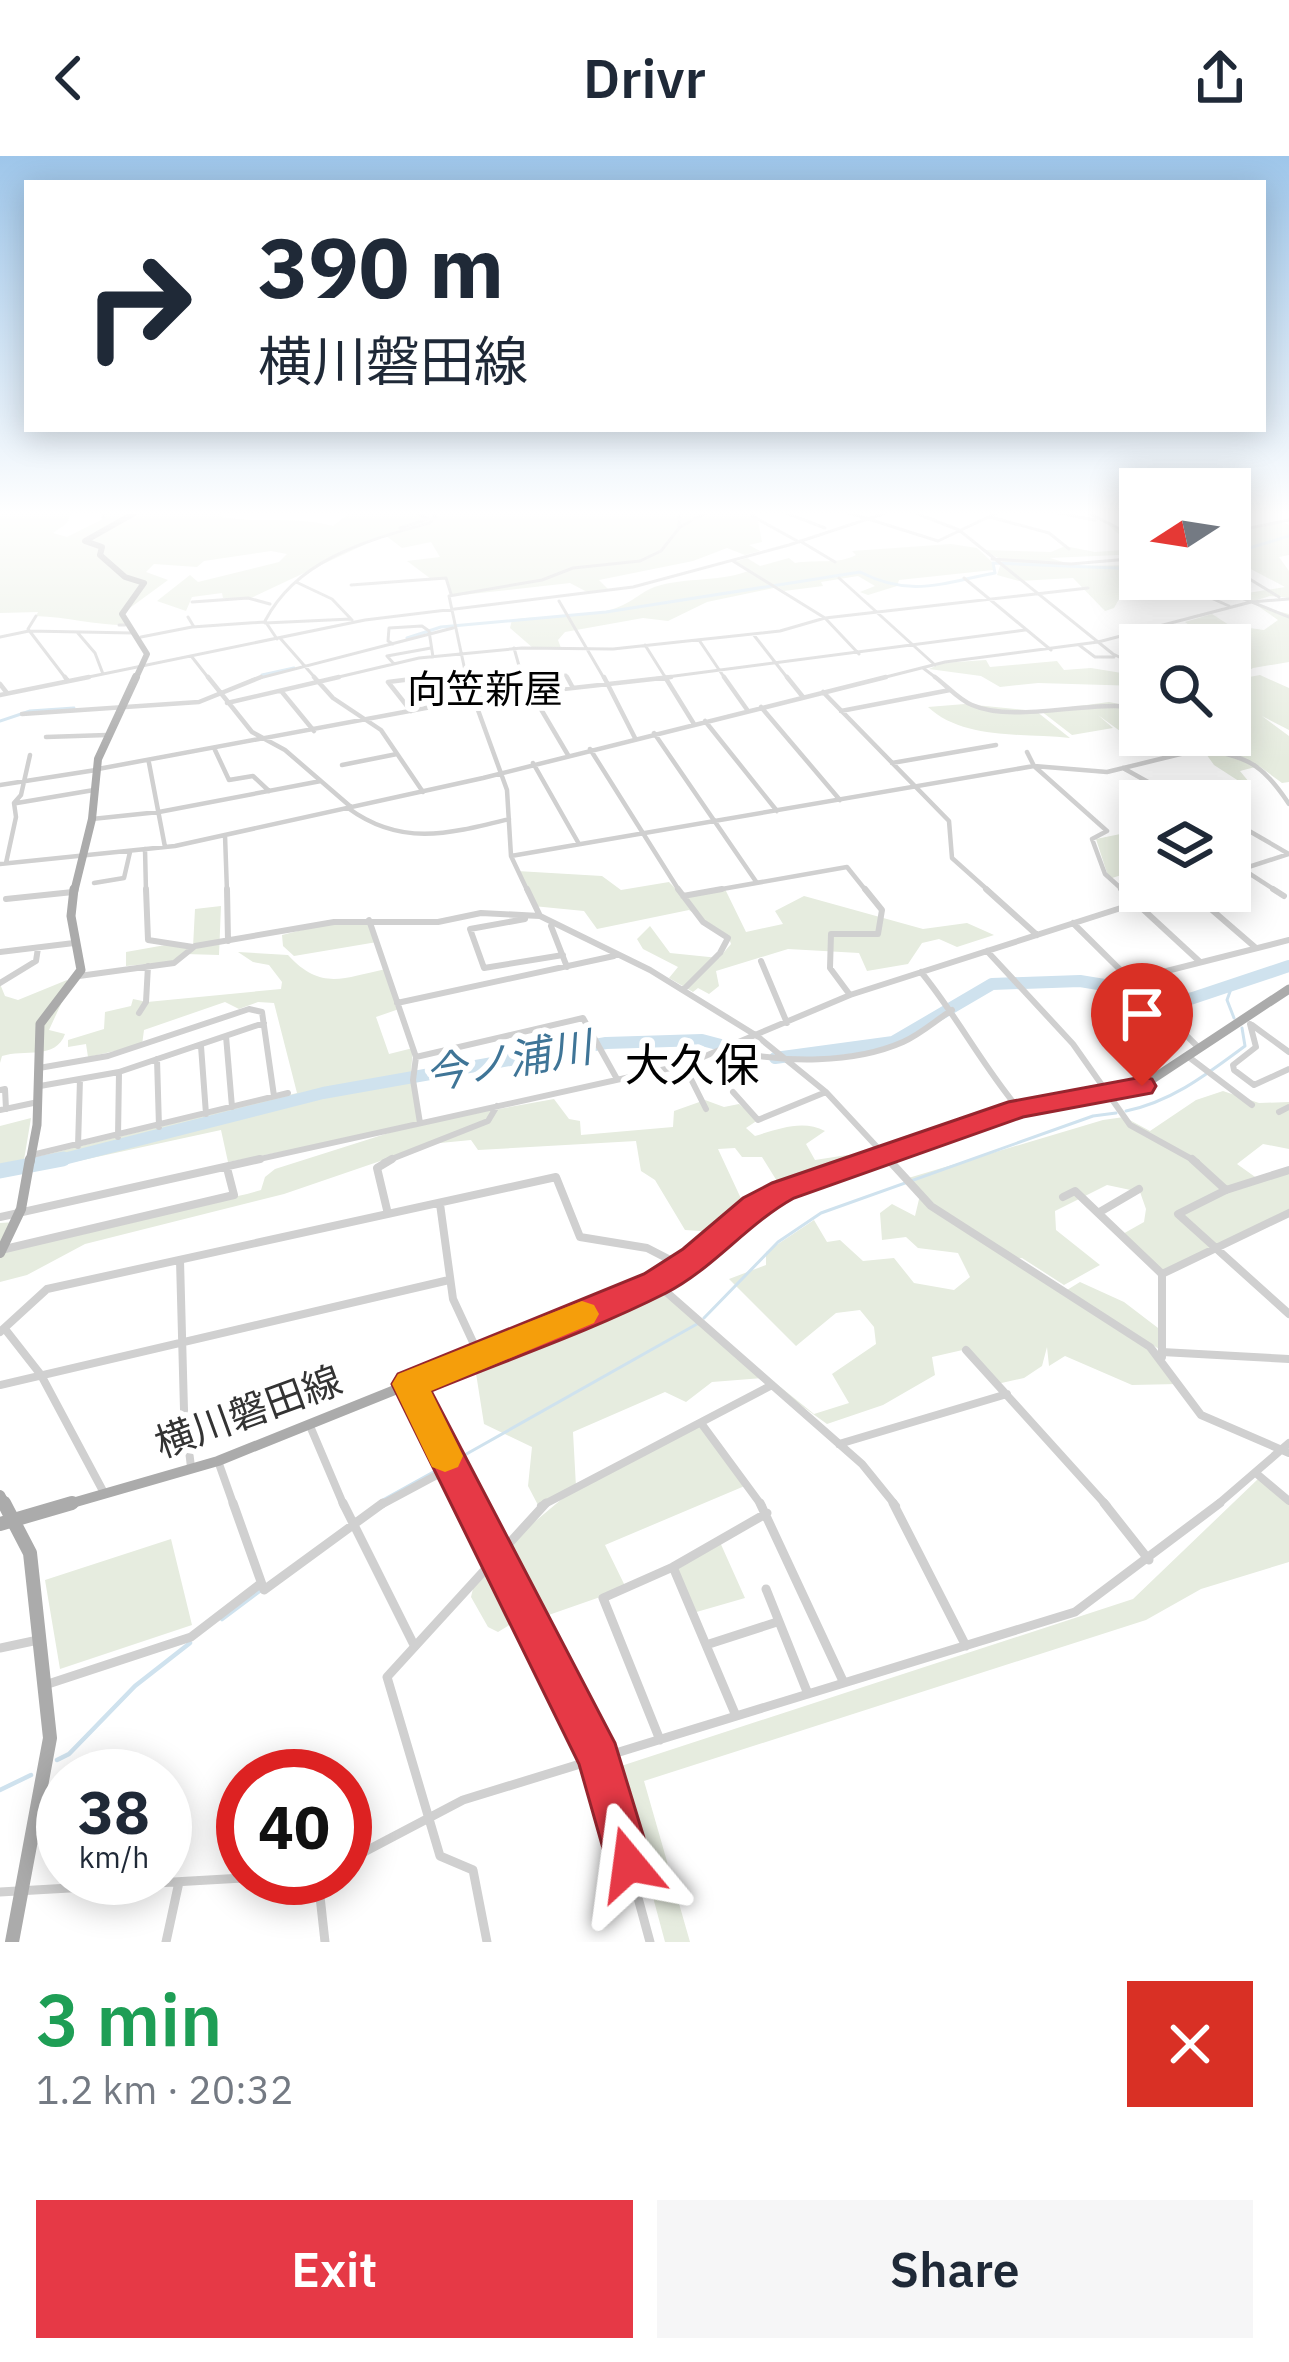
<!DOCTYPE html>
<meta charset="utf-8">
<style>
body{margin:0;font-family:"IBM Plex Sans","Noto Sans JP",sans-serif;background:#f6f6f7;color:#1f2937;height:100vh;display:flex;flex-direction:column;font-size:45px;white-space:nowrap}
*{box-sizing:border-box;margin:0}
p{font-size:39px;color:#747a83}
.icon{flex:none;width:66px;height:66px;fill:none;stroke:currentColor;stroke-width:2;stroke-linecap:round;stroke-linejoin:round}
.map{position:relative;height:1786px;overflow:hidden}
.drawer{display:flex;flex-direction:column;background:#fff;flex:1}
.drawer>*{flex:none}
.hud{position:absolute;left:24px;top:24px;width:1242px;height:252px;border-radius:0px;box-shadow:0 6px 30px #0003;background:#fff;color:#1f2937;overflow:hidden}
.needle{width:78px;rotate:258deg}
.buttons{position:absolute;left:1119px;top:312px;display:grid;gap:24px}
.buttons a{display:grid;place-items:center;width:132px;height:132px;border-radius:0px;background:#fff;box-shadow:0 6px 30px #0003;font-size:60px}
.speed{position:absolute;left:36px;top:1593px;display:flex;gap:24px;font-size:60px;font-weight:700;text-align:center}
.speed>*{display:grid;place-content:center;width:156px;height:156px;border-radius:50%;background:#fff;box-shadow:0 6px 30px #0003;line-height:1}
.speed small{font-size:30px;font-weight:400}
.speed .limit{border:18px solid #d22;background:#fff;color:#111}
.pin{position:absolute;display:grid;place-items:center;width:102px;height:102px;color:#fff;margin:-123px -51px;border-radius:50% 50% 50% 0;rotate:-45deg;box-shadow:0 0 12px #0007}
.pin .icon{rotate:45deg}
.me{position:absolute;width:132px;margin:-66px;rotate:344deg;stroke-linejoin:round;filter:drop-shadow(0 0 9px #0008)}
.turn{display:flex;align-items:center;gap:42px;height:252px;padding:0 36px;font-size:54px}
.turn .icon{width:156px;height:156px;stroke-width:2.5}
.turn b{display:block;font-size:84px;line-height:102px}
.round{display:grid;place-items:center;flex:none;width:126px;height:126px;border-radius:0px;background:#f6f6f7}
.summary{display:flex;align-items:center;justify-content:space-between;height:204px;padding:0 36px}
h1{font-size:72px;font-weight:600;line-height:90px;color:#1e9e55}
.primary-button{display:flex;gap:24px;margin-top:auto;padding:24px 36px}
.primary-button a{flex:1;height:138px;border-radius:0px;background:#e63946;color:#fff;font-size:48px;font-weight:600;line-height:138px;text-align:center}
.primary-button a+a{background:#f6f6f7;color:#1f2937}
header{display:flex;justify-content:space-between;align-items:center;height:156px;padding:0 36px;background:#fff;font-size:54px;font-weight:600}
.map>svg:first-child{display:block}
.green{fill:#e6ecdf}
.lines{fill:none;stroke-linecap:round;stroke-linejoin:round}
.stream-far1{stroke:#cfe2ee;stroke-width:3}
.stream{stroke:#cfe2ee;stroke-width:4.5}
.river-far1{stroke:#cfe2ee;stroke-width:12}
.river{stroke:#cfe2ee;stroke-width:15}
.minor-far4{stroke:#d0d0d0;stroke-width:3}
.minor-far3{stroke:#d0d0d0;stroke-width:4.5}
.minor-far2{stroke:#d0d0d0;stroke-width:6}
.minor-far1{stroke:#d0d0d0;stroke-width:8}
.minor{stroke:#d0d0d0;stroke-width:9}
.major-far4{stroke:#ababab;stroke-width:6}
.major-far3{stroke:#ababab;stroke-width:8}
.major-far2{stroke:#ababab;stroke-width:9}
.major-far1{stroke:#ababab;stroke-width:10}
.major{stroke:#ababab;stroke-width:14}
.route{fill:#e63946;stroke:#96252e;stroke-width:3}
.slow{fill:#f59e0b}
.labels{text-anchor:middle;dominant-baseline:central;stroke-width:12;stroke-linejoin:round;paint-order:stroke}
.far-quarter-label{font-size:39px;fill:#000;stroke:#fff}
.street-label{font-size:39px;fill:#333;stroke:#fff}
.water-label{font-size:42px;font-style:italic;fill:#3f7597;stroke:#fff}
.quarter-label{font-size:45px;fill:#000;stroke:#fff}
</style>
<header><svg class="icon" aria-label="back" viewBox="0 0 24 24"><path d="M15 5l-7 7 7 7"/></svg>Drivr<svg class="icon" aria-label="share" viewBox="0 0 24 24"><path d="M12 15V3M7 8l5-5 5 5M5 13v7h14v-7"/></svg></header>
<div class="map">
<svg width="1289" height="1786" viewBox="0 0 1289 1786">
<rect width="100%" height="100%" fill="#fff"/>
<path class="green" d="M 0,355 L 72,355 L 67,367 L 53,377 L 67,381 L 101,364 L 104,355 L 221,355 L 223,361 C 259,367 299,360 333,370 L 352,355 L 756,355 L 762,386 L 749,389 L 760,395 L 745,399 L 727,392 L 693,405 L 599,424 L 609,434 L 589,437 L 570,427 L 453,440 L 446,423 L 431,423 L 407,405 L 440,401 L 431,386 L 402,392 L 385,379 L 251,442 L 223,442 L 222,437 L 192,441 L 186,455 L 157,445 L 190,419 L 198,426 L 279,406 L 287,398 L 271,395 L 204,405 L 197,411 L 154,408 L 146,416 L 168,424 L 123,457 L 125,469 C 95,469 67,461 36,460 L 38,456 L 0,457 Z
M 1279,365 L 1289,369 L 1289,399 L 1279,401 L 1289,415 L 1289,442 L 1270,440 L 1251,446 L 1236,439 L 1285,431 L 1230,402 L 1230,376 Z
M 1107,368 L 1140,384 L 1140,398 L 1050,402 L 1076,410 L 1140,409 L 1140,423 L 1183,423 L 1126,431 L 1114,452 L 1105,455 L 1073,422 L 1019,425 L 997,419 L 1002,404 L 982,394 L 1051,396 L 1065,390 L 1095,396 L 1136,393 Z
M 951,388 L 977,392 L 993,407 L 993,414 L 899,424 L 897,430 L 868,439 L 860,436 L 875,430 L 858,420 L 821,426 L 823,430 L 784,435 L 778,431 L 707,446 L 668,465 L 643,462 L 565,476 L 558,484 L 561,492 L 533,492 L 510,472 L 512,464 C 547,457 590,465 623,449 C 640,441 643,433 665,428 C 692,422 722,425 748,415 L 734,406 L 747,402 L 760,410 L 789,402 L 795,407 C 817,403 837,409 856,399 L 852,395 Z
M 1258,450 L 1289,458 L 1289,506 L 1253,512 L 1233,524 L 1260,519 L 1289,532 L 1289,574 L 1262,560 L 1289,580 L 1289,626 L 1282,627 L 1259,610 L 1240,615 L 1249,626 L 1245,629 L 1214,609 L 1204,595 L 1219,592 L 1202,579 L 1230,579 L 1230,489 L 1216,489 L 1185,466 L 1212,458 L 1229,469 L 1264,474 L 1278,464 Z
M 986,504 L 990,511 L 1057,505 L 1064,514 L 1091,512 L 1140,520 L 1140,530 L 1038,527 L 1000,531 L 981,520 L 929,513 L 942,507 Z
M 1109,546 L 1140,552 L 1140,572 L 1120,575 L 1098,559 L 1113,572 L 1072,579 L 1041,555 Z
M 965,548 L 1036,555 L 1070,582 C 1024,577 963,584 928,551 Z
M 1140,674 L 1140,713 L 1109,723 L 1096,683 Z
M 517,715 L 602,720 L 621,734 L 669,726 L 684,741 L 725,733 L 746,776 L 783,768 L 775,755 L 804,740 L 923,773 L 967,767 L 994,779 L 957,791 L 939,783 L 922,787 L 908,808 L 867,815 L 859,797 L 788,793 L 716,815 L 719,830 L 709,838 L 698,832 L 693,836 L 669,822 L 678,811 L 643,793 L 637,783 L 650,770 L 670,797 L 719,802 L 731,788 L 729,782 L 689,754 L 597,773 L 584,755 L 533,750 Z
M 221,750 L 219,799 L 185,798 L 178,805 L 126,810 L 126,796 L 171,788 L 193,791 L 195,753 Z
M 369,764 L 377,786 L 294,800 L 283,790 L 282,779 L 334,766 Z
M 238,796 L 288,799 C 321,835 343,822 386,813 L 399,853 L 376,861 L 389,898 L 413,892 L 411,916 L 421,967 L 554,943 L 569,963 L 580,965 L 581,979 L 673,971 L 674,955 L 705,944 L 724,951 L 739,948 L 758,964 L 746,972 L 755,980 C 778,973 803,963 825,975 L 806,988 L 815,1004 L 847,999 L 856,1005 L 780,1030 L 762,1001 L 742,1001 L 735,992 L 718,993 L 744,1049 L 715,1076 L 685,1074 L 655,1024 L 641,1015 L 636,985 L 478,994 L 471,984 L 430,988 L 284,1038 L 85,1088 L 27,1119 L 0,1126 L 0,1067 L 16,1066 L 3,1092 L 247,1038 L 261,1034 L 265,1021 L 275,1013 L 398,974 L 228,1006 L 221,974 L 0,1022 L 0,970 L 31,962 L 24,1004 L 297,937 L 274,847 L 258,846 L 239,853 L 225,846 L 144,874 L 142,889 L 88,901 L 86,888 L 68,891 L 68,884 L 104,873 L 105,856 L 131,850 L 133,843 L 147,846 L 281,833 L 282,826 L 269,809 L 253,806 Z
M 67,824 L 67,835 L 49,874 L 65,878 C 56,904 24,893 2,900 L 0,907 L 0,828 L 5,840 L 18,844 Z
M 1223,935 L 1259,947 L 1289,946 L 1289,993 L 1263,988 L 1237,1008 L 1258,1023 L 1289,1014 L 1289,1057 L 1162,1118 L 1121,1079 L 1144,1066 L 1146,1053 L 1140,1036 L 1107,1029 L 1055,1055 L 1056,1074 L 1100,1109 L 1064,1129 L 1022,1102 L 1014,1103 L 1147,1188 L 1178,1228 L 1132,1229 L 1065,1200 L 1049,1210 L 1047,1191 L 1042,1210 L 1024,1222 L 997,1228 L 967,1193 L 932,1201 L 935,1219 L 883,1249 L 827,1268 L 763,1222 L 712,1226 L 686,1246 L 665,1236 L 573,1276 L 576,1331 L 701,1267 L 747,1329 L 605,1389 L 626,1432 L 540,1462 L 495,1399 L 569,1337 L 539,1351 L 528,1330 L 532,1291 L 484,1268 L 475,1211 L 660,1134 L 814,1258 L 849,1247 L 832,1218 L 876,1188 L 874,1171 L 860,1154 L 836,1157 L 796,1190 L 729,1123 L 766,1109 L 766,1096 L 814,1064 L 827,1086 L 840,1084 L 863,1105 L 894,1102 L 914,1127 L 954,1134 L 970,1121 L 958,1097 L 918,1092 L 906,1081 L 882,1084 L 880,1057 L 892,1048 L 915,1060 L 920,1039 L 905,1023 L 1103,964 L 1124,961 L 1150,975 L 1196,944 Z
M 1080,1126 L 1124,1146 L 1162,1175 L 1159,1193 L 1067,1134 Z
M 1258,1323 L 1289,1348 L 1289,1406 L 1201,1433 L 1146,1464 L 644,1625 L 690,1786 L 665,1786 L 618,1611 L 1133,1443 Z
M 171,1383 L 192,1469 L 60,1513 L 45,1424 Z
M 719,1384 L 745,1442 L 693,1457 L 673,1411 Z
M 495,1406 L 521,1462 L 498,1476 L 488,1471 L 471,1441 L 476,1420 Z"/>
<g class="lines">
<path class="stream-far1" d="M 1230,398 L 1289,380
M 407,482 L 441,471 L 606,456 L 860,416 C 911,442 942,427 995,417 L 993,407 L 1140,413
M 262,519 L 294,512
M 0,565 L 30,555 L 74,552
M 1232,830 L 1227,844 L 1234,862
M 1126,955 C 1173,945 1207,918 1245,890 L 1242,872
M 704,1162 L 778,1086 L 821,1057 L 1093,960 L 1116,957
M 454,1305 L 697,1168
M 381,1345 L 446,1309"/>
<path class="stream" d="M 222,1463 L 262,1433
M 57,1604 L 69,1598 L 135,1530 L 190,1487
M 0,1634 L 31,1619"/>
<path class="river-far1" d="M 775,902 L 893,886 L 992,828 L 1080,825 L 1190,843 L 1289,810
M 52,1006 L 323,937 L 606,887 L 702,884 L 755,898"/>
<path class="river" d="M 0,1015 L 63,1003"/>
<path class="minor-far4" d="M 679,355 L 679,372
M 755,355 L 752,360 L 799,386
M 781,355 L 825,372
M 843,355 L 938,385 L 1001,355
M 910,355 L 959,374 L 1113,498 L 1140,511
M 1049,355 L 1095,364
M 1084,355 L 1140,383
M 103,361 L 105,355
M 990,361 L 1049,377 L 1069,393
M 400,372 L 428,363 L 412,355
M 1230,376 L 1289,364
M 800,385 L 835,406
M 992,403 L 1071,408 L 1140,402
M 733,405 L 825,462 L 859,498
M 1230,411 L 1279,441
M 839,422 L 935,509
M 964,422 L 1051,494
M 1210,423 L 1232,438 L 1289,461
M 296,426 L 332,443 L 352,464
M 1175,426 L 1229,450
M 351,429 L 446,422 L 451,438
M 559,445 L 605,524
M 192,446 L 248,442 L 270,448
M 36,460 L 28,473 L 67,524
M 188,461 L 194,471
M 265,467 L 351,463
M 119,469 L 125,469
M 1157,472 L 1184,489
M 77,476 L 95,497 L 103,518
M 753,478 L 789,524
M 0,481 L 29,475 L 133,477
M 141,481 L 192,471 L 265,466
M 280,482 L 317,524
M 277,483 L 265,465 C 297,403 366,385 429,367 L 436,361 L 430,355
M 699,484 L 726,524
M 393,488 L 388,485 L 389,472 L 422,470 L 429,475 L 433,501
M 645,489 L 667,524
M 1079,489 L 1095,501 L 1114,501
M 514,492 L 523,524
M 192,501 L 210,524
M 394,508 L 387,500 L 431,492
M 923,512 L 939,524
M 547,520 L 566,519 L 569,524
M 74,524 L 365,464 L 633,431 L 789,389 L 892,355
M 252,524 L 453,472
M 326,524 L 419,502 L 522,492 L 613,493 L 780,475 L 825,462 L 1088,432
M 405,524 L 464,516
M 467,524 L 449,440 L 542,424 L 573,412 L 640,405 L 661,395 L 680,371 L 709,355
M 644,524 L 1025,474
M 874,524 L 945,506 L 1098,486 L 1251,446 L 1289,443"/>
<path class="minor-far3" d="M 65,521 L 68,525
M 208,521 L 252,576 L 285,594 L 351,651
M 314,521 L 333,542 L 381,574 L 423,636
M 466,521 L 507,634 L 511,700 L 528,736
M 522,521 L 568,599
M 567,521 L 573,532
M 604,521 L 635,582
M 665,521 L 694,568
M 724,521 L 748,555
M 787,521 L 803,541
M 935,521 C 946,529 959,544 972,549 C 1015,568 1091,543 1140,552
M 0,528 L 7,537
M 282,536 L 314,575
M 823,536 L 949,665 L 952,702 L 990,736
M 0,539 L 89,521
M 227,547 L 339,521
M 761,551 L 840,644
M 411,555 L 388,526 L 428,521
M 841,555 L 950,534
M 22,558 L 199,546 L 261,521
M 705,565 L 777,655
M 654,577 L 757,727
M 1180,579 C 1235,610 1249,587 1289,648
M 46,581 L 107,579
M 590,593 L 680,736
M 215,594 L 229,624 L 253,620 L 269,635
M 1027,596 L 1034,610 L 1107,675 L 1092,683 L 1105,718 L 1125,736
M 149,607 L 165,691
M 533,607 L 579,688
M 892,607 L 996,589
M 342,609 L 397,598
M 1123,612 L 1182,645
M 98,613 L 474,543 L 671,521
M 0,629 L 96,614
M 17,647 L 94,634
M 348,652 C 401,691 449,678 509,663
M 92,663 L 159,656 L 321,625
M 1230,664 L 1289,698
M 225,679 L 227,736
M 145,693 L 146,736
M 511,700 L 1034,610 L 1107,616 L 1201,593
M 1230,705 L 1278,736
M 6,707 L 16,661 L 14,647 L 21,639 L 30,599
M 0,708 L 175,690 L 483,622 L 886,521
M 1230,717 L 1289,698
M 94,727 L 124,722 L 130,696
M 705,736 L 847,711 L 867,736"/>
<path class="minor-far2" d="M 146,733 L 148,784 L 193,791
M 227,733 L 228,785
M 527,733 L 540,760 L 650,814 L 757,880 L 826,936 L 891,1006
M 678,733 L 703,766 L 728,782 L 720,797 L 684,833
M 986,733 L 1037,779
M 1121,733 L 1199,805
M 1273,733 L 1284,740
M 1190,735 L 1256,792
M 683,740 L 722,733
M 6,743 L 73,736
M 525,763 L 470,773 L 484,812 L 563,799
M 369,764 L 416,901 L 413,924 L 420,967
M 1073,767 L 1199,892
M 551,770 L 567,811
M 987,795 L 1073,888 L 1130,969 L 1197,1006
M 0,796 L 74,787
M 761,805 L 787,867
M 921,816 C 957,860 982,909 1018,952
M 79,820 L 174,807 L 195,790 L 334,766 L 438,766 L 481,757 L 540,760
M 1131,824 L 1289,784
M 0,827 L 36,805 L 38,792
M 850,839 L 830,812 L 831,778 L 878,778 L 882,754 L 865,733
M 397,847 L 614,800
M 139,857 L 146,846 L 148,810
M 1250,868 L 1256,891 L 1233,909 L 1234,914 L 1254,929 L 1289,913
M 1252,869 L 1289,896
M 226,880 L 232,951
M 201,890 L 206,958
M 731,895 C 784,907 853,908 903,886 C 921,878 936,864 952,854
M 416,901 L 583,862 L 617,923
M 1190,902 L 1252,949
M 157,903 L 159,971
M 684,909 L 706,953
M 39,912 L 108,900 L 249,853 L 262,856 L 274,940
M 40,930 L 119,916 L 264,867
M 0,934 L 5,933 L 6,953
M 733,936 L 758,964 L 826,936
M 0,954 L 38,946
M 1279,956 L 1289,951
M 118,981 L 119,916
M 78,990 L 80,923
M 32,999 L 288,937
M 246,1006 L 684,909 L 850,839 L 1174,735
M 384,1006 L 488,965 L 497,950"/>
<path class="minor-far1" d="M 888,1003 L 931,1050 L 1150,1191 L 1201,1259 L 1289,1297
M 1192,1003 L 1226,1034
M 1289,1014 L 1226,1034 L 1178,1058 L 1289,1158
M 1063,1041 L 1075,1035 L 1162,1118
M 440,1048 L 453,1143 L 479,1199
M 1098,1057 L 1139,1033
M 388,1058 L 377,1012 L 392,1003
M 0,1061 L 260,1003
M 5,1093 L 234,1039 L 227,1012
M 180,1104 L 184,1254 L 191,1311
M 656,1127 L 862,1308 L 896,1350
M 5,1173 L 41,1219 L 103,1335
M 0,1176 L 47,1133 L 556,1021 L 580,1081 L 647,1092 L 682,1110
M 966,1194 L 1107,1350
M 1162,1196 L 1289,1203
M 1162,1201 L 1162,1118 L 1289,1057
M 0,1229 L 449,1124
M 411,1230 L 472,1350
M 701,1267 L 762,1350
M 310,1270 L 344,1350
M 839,1288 L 1007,1238
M 218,1305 L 234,1350
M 1257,1318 L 1289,1345
M 379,1350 L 450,1312
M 541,1350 L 772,1229
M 1216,1350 L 1289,1287"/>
<path class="minor" d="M 233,1347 L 264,1434 L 383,1347
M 343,1347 L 414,1489
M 470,1347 L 600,1602 L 650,1786
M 760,1347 L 843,1525
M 893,1347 L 966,1490
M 1104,1347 L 1149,1404
M 766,1433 L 808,1538
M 706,1489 L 777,1466
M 0,1492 L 38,1484
M 45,1529 L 191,1481 L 260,1428
M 736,1560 L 673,1411 L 767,1357
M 660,1584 L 603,1442 L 673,1411
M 345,1706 L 463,1644 L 1075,1456 L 1220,1347
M 318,1722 L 325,1786
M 0,1736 L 243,1722
M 166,1786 L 179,1726
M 487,1786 L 473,1714 L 440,1700 L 387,1521 L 546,1347"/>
<path class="major-far4" d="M 135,524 L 147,498 L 122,458 L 144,427 L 125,421 L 100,399 L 102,391 L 85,385 L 138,355"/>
<path class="major-far3" d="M 74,736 L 92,663 L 98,603 L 136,521"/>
<path class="major-far2" d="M 30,1006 L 37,969 L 40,868 L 81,814 L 71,760 L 74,733
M 862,1006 L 1018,952 L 1142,930 L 1289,833"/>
<path class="major-far1" d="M 0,1097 L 21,1053 L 30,1003
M 0,1339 L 6,1350
M 62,1350 L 218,1305 L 601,1151 L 683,1110 L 754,1050 L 783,1034 L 871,1003"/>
<path class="major" d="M 4,1347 L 30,1397 L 50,1582 L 12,1786
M 0,1368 L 72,1347"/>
</g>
<linearGradient id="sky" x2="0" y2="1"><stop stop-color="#9ec6ea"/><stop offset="0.59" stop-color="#fff"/><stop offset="1" stop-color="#fff" stop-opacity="0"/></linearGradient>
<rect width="1289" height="605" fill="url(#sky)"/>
<path class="route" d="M 1142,921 L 1152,923 L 1156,930 L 1152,937 L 1023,961 L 794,1042 C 747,1068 713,1113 666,1137 C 591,1175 509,1203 431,1235 L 615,1587 L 652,1708 L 645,1724 L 629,1731 L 612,1724 L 579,1608 L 392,1228 L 398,1218 L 644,1118 L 683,1093 L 743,1042 L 772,1027 L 1008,946 Z"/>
<path class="slow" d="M 582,1145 L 594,1149 L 599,1158 L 594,1167 L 431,1235 L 463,1300 L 458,1311 L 445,1316 L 432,1311 L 392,1228 L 398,1218 Z"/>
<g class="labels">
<g class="far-quarter-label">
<text x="485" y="532">向笠新屋</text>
</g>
<g class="street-label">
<text transform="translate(248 1255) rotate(-20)">横川磐田線</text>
</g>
<g class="water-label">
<text transform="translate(508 904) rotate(-10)">今ノ浦川</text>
</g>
<g class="quarter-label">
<text x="692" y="908">大久保</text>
</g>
</g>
</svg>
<div class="buttons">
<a><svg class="needle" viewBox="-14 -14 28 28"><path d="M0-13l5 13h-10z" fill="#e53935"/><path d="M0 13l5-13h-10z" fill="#747a83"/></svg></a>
<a><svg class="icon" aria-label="search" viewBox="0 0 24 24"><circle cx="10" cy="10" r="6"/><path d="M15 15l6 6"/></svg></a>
<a><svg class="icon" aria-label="layers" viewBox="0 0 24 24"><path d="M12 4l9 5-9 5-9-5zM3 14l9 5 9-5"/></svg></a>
</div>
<div class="speed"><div>38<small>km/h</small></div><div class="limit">40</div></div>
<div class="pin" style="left:1142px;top:930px;background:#d93025"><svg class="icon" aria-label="arrive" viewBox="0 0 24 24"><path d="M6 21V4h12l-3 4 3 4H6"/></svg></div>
<svg class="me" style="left:629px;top:1708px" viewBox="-20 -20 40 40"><path d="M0-17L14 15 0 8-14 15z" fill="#e63946" stroke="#fff" stroke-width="4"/></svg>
<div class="hud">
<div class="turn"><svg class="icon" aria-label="right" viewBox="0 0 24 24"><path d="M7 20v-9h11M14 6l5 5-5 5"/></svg><div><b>390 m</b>横川磐田線</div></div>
</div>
</div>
<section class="drawer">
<div class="summary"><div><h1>3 min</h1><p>1.2 km · 20:32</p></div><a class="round" style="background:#d93025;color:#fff"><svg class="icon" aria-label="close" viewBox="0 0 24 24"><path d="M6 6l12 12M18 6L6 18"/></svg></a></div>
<div class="primary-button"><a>Exit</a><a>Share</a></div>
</section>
